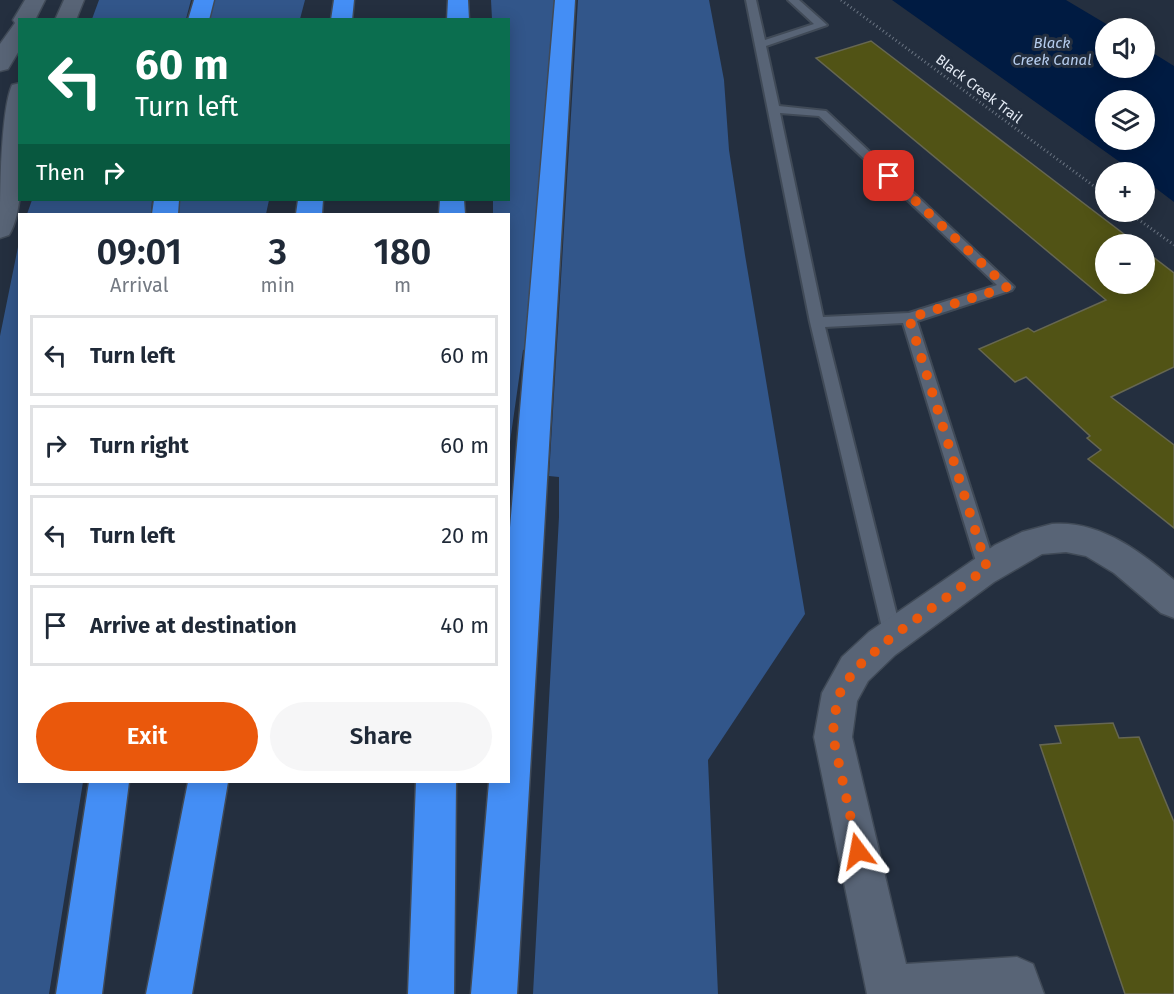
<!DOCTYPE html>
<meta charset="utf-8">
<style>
body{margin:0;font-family:"Fira Sans",sans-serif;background:#f6f6f7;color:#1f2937;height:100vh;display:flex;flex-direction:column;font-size:22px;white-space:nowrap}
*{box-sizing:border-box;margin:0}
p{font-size:20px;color:#747a83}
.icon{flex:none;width:33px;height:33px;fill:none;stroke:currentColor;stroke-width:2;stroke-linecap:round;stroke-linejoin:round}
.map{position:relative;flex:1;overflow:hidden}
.drawer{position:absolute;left:18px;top:213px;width:492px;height:570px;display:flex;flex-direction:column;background:#fff;border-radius:0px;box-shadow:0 3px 15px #0003}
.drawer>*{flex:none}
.hud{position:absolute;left:18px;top:18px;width:492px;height:183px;border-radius:0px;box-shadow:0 3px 15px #0003;background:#0b6e4f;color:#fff;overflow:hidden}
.tools{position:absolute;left:1095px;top:18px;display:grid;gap:12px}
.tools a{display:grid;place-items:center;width:60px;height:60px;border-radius:50%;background:#fff;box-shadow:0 3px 15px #0003;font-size:30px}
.pin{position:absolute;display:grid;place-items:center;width:51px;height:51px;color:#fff;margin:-26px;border-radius:12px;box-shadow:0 3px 9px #0006}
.me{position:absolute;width:66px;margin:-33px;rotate:347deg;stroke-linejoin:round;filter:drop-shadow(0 0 4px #0008)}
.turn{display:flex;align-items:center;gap:21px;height:126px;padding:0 18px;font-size:27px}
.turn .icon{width:78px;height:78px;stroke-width:2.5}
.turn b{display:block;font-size:42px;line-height:51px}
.then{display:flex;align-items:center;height:57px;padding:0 18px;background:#0003;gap:12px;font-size:22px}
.eta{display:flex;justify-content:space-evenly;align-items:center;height:102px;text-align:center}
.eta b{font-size:36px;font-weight:600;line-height:42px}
.primary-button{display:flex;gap:12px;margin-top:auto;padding:12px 18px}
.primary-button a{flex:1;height:69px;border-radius:36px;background:#ea580c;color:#fff;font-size:24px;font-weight:600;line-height:69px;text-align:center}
.primary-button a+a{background:#f6f6f7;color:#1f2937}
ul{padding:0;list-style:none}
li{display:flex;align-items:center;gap:18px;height:81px;margin:0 12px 9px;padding:0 6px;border:3px solid #e0e1e3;border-radius:0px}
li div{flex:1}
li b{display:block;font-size:22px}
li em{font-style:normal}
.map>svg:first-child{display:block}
.green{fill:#32568a}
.water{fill:#001b42;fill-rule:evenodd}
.building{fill:#515315;stroke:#666752;stroke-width:1.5}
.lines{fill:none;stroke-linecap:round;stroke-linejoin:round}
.service-casing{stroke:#404a57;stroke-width:4}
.minor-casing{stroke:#404a57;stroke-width:3}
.motorway-casing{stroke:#404a57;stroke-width:3}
.path{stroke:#6b7583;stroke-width:3;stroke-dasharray:1 3;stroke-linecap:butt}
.service{fill:#586476;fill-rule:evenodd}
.minor{fill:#586476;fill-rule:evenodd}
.motorway{fill:#448ef5;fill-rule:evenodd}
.route{stroke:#ea580c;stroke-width:10;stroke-dasharray:0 18}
.labels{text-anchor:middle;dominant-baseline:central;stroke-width:6;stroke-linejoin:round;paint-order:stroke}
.far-street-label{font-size:14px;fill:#e3eaf4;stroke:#242f3f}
.far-water-label{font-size:15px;font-style:italic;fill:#b6cdee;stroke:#242f3f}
</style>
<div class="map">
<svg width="1174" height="994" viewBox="0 0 1174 994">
<rect width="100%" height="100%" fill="#242f3f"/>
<path class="green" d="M 99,0 L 191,0 L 186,19 L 92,19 Z
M 212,0 L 305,0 L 300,19 L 207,20 Z
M 491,0 L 556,0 L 527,349 L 523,350 L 509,449 L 508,214 L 493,214 L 493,200 L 508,200 L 508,20 L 492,19 Z
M 578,0 L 709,0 L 724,80 L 729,150 L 745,255 L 805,614 L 708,760 L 718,994 L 533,994 L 559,517 L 559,477 L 549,476 Z
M 32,200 L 152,200 L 151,214 L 27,214 Z
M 179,200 L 269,200 L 266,214 L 178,214 Z
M 19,242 L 20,782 L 83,782 L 49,994 L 0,994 L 0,336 Z"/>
<path class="water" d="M 892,0 L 1066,0 L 1113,28 L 1106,28 L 1106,68 L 1144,68 L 1145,48 L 1174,66 L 1174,202 L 1145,180 L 1144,172 L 1134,172 ZM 1106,100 L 1144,100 L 1144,140 L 1106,140 Z"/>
<path class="building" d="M 871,41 L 1137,244 L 1106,244 L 1106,284 L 1144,284 L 1144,250 L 1174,273 L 1174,367 L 1111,397 L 1174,445 L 1174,528 L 1088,459 L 1101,450 L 1087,438 L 1090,436 L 1026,377 L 1015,382 L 979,349 L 1028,328 L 1034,332 L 1106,300 L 816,58 Z
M 1113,723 L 1119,738 L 1139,737 L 1174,822 L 1174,994 L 1125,994 L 1040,745 L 1061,743 L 1055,726 Z"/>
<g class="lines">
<defs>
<path id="service" d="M 746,0 L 756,0 L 765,40 L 814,24 L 788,0 L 799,0 L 827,25 L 766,46 L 779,106 L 826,111 L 1014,287 L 1012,290 L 917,321 L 996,568 L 993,573 L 987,575 L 981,573 L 978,568 L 903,323 L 825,327 L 902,636 L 899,642 L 893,644 L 887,642 L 884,636 L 810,322 ZM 780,113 L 819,116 L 997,285 L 909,313 L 823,317 Z"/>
<path id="minor" d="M 25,0 L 45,0 L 35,20 L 20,20 L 20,49 L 8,69 L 0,71 L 0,44 L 15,23 L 13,20 Z
M 64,0 L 84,0 L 76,20 L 55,20 Z
M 20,83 C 20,121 28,206 9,235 L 0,238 C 0,201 0,113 12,85 Z
M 1052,524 C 1099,520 1140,551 1174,580 L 1174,618 L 1161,613 L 1114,573 L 1086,556 L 1066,552 L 1042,554 L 994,582 L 895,655 L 868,681 L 857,701 L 852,737 L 906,964 L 1017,957 L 1033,964 L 1044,994 L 867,994 L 814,737 L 822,693 L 842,657 L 869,632 L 995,545 L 1022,532 Z"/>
<path id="motorway" d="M 194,0 L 214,0 L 209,20 L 188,20 Z
M 334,0 L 354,0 L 352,20 L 331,20 Z
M 448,0 L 468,0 L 469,20 L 447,20 Z
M 555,0 L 575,0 L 517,994 L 471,994 L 489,782 L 508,782 L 508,551 Z
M 154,200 L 179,200 L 178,214 L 152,214 Z
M 298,200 L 323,200 L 322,214 L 296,214 Z
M 440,200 L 464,200 L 465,214 L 439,214 Z
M 89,782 L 129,782 L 102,994 L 56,994 Z
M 188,782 L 228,782 L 192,994 L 146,994 Z
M 416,782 L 456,782 L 454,994 L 408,994 Z"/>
</defs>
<use href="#service" class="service-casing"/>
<use href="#minor" class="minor-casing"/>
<use href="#motorway" class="motorway-casing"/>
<path class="path" d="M 841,0 L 1106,195
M 1128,212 L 1174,245"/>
<use href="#service" class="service"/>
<use href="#minor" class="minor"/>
<use href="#motorway" class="motorway"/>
</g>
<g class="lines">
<path class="route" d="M 858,851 L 833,737 L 834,717 L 840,693 L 855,669 L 893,636 L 987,568 L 909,318 L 1007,287 L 889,176"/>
</g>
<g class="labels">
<g class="far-street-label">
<text transform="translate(979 89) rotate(37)">Black Creek Trail</text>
</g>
<g class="far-water-label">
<text x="1052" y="43">Black<tspan x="1052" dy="17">Creek Canal</tspan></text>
</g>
</g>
</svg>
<div class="tools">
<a><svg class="icon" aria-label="sound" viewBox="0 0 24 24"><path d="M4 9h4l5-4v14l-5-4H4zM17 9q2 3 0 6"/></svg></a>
<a><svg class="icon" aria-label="layers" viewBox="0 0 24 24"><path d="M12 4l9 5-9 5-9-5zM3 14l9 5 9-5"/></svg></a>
<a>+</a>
<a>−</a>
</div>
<div class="pin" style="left:889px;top:176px;background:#d93025"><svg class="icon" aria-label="arrive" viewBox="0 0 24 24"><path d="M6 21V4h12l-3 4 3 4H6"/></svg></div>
<svg class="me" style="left:858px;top:851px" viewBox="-20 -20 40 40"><path d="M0-17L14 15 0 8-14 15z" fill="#ea580c" stroke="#fff" stroke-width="4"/></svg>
<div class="hud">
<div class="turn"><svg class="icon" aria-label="left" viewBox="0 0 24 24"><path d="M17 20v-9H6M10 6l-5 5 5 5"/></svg><div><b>60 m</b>Turn left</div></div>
<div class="then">Then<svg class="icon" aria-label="right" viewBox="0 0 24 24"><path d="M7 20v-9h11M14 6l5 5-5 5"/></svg></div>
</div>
<section class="drawer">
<div class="eta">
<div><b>09:01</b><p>Arrival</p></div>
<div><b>3</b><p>min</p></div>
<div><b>180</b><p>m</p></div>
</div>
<ul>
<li><svg class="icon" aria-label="left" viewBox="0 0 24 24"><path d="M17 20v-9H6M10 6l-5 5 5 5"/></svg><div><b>Turn left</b></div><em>60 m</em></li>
<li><svg class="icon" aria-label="right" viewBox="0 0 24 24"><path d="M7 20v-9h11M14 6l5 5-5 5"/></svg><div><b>Turn right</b></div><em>60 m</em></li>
<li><svg class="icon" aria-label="left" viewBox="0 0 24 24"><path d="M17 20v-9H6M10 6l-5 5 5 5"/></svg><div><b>Turn left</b></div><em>20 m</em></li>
<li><svg class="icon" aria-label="arrive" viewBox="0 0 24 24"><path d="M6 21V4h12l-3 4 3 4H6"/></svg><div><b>Arrive at destination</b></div><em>40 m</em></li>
</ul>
<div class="primary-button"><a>Exit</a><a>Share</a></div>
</section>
</div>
